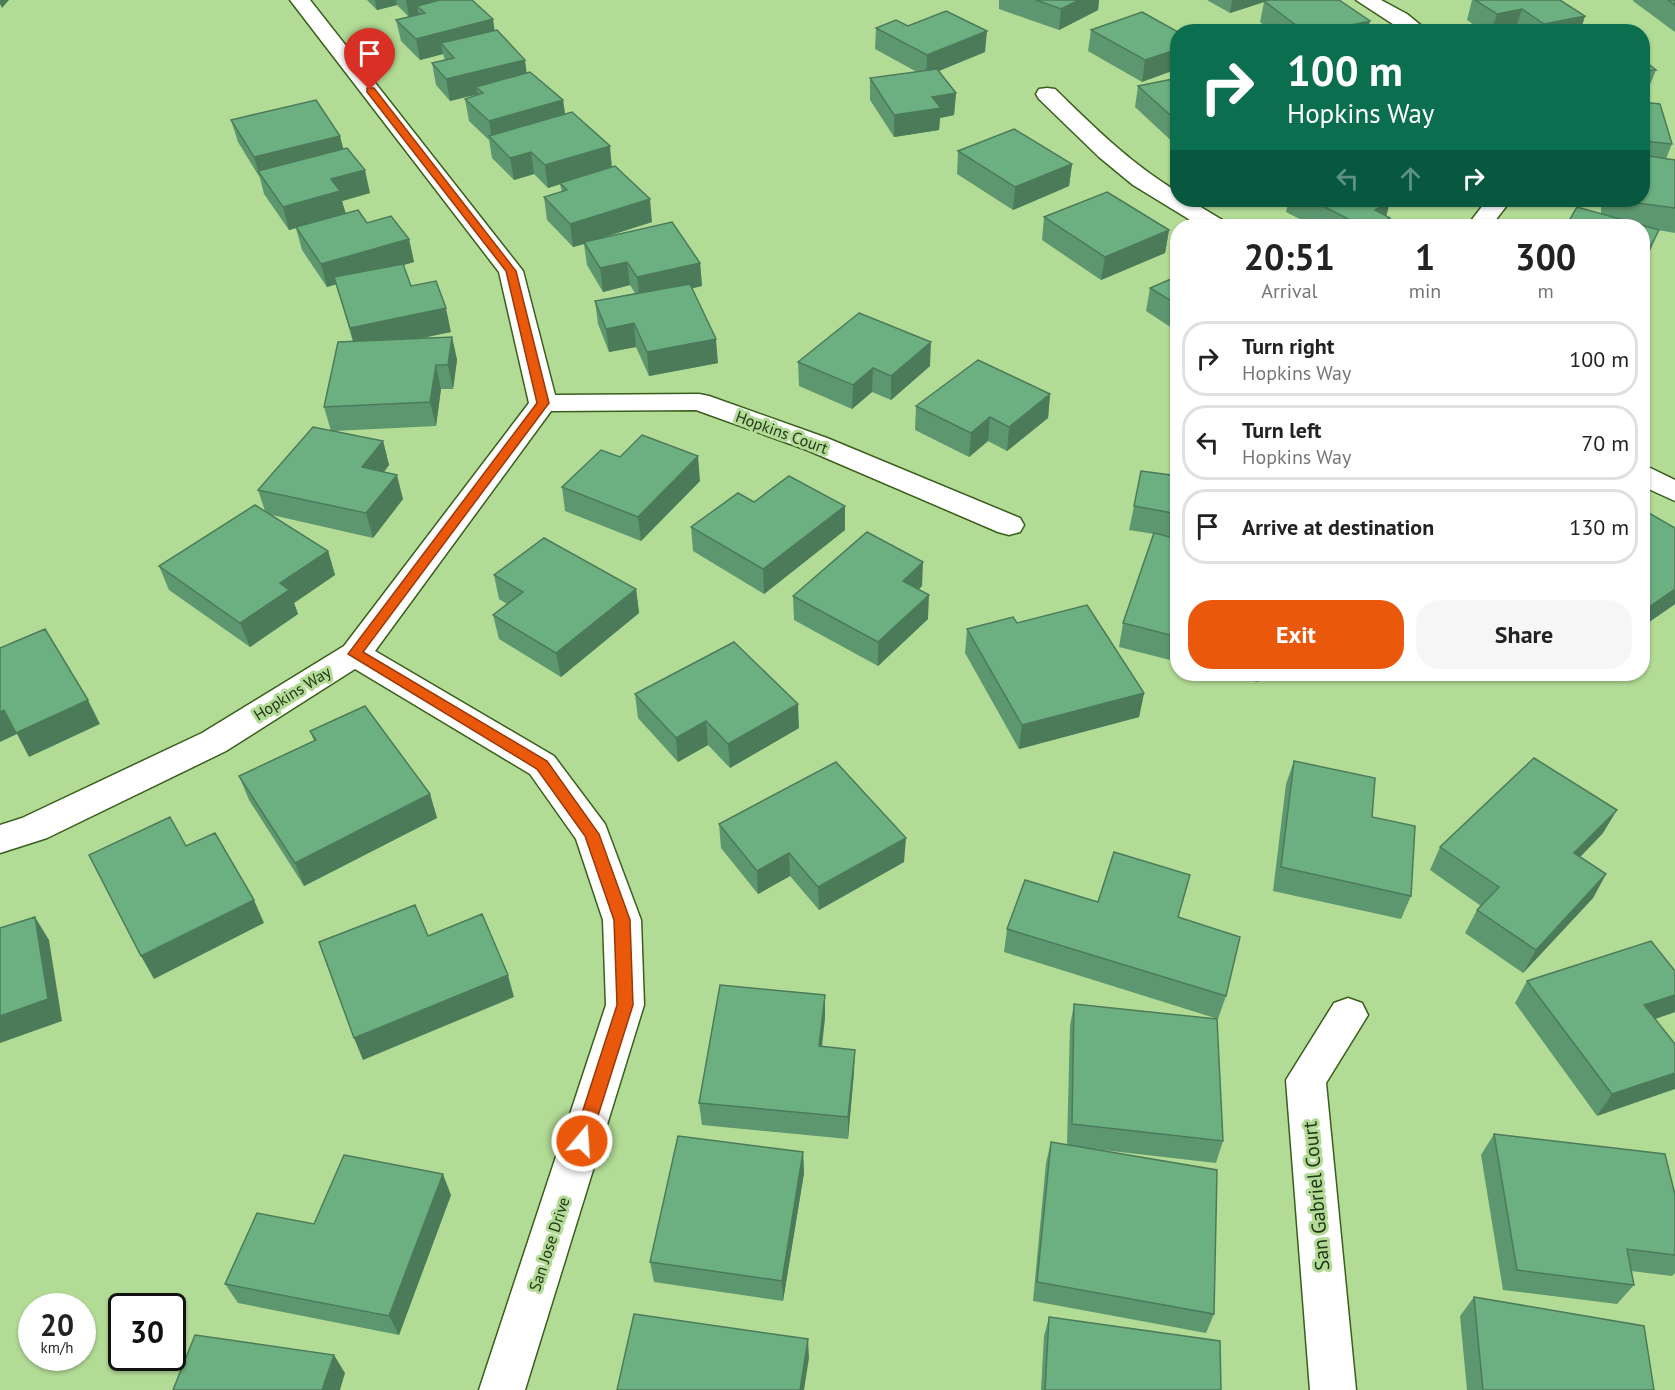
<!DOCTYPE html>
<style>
body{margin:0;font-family:"PT Sans",sans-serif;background:#f6f6f6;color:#222;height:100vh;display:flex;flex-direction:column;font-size:22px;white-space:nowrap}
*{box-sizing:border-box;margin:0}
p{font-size:20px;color:#767676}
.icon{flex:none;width:33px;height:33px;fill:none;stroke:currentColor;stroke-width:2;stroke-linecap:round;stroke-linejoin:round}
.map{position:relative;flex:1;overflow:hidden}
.drawer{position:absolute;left:1170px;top:219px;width:480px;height:462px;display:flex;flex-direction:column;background:#fff;border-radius:24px;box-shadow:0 2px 4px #0004}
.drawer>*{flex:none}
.top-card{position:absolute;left:1170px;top:24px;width:480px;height:183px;border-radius:24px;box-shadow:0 2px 4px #0004;background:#0b6e4f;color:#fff;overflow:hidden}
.speed{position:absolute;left:18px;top:1293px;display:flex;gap:12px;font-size:30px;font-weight:700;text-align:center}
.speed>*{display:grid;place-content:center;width:78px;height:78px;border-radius:50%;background:#fff;box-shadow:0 2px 4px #0004;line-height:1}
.speed small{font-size:15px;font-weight:400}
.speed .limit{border:3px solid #111;border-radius:9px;background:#fff;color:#111}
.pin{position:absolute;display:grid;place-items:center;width:51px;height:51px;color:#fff;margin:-62px -26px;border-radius:50% 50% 50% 0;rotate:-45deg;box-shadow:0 0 6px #0007}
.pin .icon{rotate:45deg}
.me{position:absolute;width:66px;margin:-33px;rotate:18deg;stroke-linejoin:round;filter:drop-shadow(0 0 4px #0008)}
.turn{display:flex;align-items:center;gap:21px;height:126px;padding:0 18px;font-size:27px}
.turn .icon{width:78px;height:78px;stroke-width:2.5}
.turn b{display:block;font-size:42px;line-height:51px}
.lanes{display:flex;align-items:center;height:57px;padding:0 18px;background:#0003;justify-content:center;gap:30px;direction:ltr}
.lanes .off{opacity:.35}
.eta{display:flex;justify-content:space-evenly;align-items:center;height:102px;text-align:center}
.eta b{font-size:36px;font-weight:700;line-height:42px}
.primary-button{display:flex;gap:12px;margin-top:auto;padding:12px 18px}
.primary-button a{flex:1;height:69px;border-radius:24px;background:#ea580c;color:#fff;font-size:24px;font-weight:700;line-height:69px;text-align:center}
.primary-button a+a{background:#f6f6f6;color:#222}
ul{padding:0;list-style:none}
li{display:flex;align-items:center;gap:18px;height:75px;margin:0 12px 9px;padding:0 6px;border:3px solid #e0e0e0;border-radius:24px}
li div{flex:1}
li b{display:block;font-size:22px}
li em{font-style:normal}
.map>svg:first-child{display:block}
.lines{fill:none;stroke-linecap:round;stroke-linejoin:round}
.street-casing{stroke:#3a5e1c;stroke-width:3}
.street{fill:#fff;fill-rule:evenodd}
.wall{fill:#5d976f}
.shaded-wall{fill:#4c7b5a}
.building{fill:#6cb081;stroke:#4c7b5a;stroke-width:1.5}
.route{fill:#ea580c;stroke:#983908;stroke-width:1.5}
.labels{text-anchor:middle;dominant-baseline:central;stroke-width:6;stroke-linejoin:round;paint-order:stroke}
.street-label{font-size:16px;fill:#253519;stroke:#b2dc96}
.near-street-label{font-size:20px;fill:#253519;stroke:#b2dc96}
</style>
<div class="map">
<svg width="1675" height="1390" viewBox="0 0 1675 1390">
<rect width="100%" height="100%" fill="#b2dc96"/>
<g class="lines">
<defs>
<path id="street" d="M 290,0 L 310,0 L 523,271 L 555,395 L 699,394 L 709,396 L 827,438 L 1020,518 L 1024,525 L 1020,532 L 1009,535 L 998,532 L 807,450 L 696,410 L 551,411 L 375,651 L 554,756 L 605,824 L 641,920 L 644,1005 L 525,1390 L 479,1390 L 606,1005 L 603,920 L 576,839 L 530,774 L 355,669 L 226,751 L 47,838 L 0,853 L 0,825 L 22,818 L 202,733 L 344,646 L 529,403 L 499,272 Z
M 1356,0 L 1381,0 L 1407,14 L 1429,32 L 1405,32 Z
M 1047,88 L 1055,89 C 1094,127 1131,164 1178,192 L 1178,200 L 1189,200 L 1224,221 L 1228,226 L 1200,226 L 1133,185 L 1099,157 L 1039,99 L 1036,94 L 1039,89 Z
M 1487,200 L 1511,200 L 1491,226 L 1467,226 Z
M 1642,464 L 1675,480 L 1675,501 L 1642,486 Z
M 1348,998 L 1362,1003 L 1368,1015 L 1326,1083 L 1356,1390 L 1310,1390 L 1286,1080 L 1334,1003 Z"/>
</defs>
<use href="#street" class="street-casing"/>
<use href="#street" class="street"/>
</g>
<path class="wall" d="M 367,0 L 472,0 L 527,73 L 563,100 L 565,114 L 612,167 L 652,222 L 605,237 L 700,263 L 702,286 L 692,288 L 718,363 L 649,376 L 636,347 L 609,352 L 598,324 L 595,301 L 635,293 L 630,285 L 603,292 L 587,265 L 584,244 L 573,247 L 547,220 L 544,197 L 562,192 L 560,184 L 548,188 L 534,174 L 514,180 L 492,158 L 489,140 L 469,121 L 465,99 L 478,94 L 450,101 L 436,85 L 432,63 L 445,60 L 443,54 L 420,60 L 401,41 L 396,20 L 409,17 L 397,5 L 377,10 Z
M 999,0 L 1099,0 L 1098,10 L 1059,30 L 999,9 Z
M 1207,0 L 1339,0 L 1367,32 L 1272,32 L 1260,22 L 1264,2 L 1230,13 Z
M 1472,0 L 1560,0 L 1585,16 L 1580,32 L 1517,32 L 1515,31 L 1510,32 L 1484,32 L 1467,20 Z
M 1633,0 L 1675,0 L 1675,32 L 1633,1 Z
M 908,26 L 985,52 L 939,71 L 956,93 L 954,115 L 940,118 L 939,130 L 894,137 L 870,100 L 870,78 L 917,72 L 875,49 L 876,28 Z
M 1091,30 L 1178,32 L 1142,82 L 1088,51 Z
M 1642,59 L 1656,70 L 1647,92 L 1642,92 Z
M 1178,78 L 1178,147 L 1135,107 L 1138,86 Z
M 1642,102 L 1672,144 L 1666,159 L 1675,160 L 1675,233 L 1658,230 L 1649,253 L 1601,214 L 1601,200 L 1642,200 Z
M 231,120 L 343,148 L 370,193 L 342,201 L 345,213 L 367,223 L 409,239 L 414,262 L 403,265 L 411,286 L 451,332 L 420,338 L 452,337 L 457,360 L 453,389 L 441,389 L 436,426 L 334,431 L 383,441 L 389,465 L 384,472 L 403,499 L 373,538 L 272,515 L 328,551 L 335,575 L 294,603 L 298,614 L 250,647 L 169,590 L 159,566 L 265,511 L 258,490 L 331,431 L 324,407 L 353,342 L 336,284 L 327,287 L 302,250 L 296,228 L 289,230 L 264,194 L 260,178 L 238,142 Z
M 958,151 L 1072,164 L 1069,186 L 1013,210 L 957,174 Z
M 1289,200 L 1387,200 L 1386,216 L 1388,226 L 1313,226 L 1286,212 Z
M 1044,217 L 1169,230 L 1165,253 L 1101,280 L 1042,240 Z
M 1178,276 L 1178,332 L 1146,311 L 1150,288 Z
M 798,362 L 930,366 L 891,400 L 872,392 L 852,409 L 799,386 Z
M 1050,394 L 1048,418 L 1007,451 L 988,441 L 969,457 L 915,430 L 916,406 Z
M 620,457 L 700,481 L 641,541 L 565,511 L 562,487 Z
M 1178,476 L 1178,662 L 1119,647 L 1123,623 L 1154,534 L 1129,530 L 1134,506 Z
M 754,502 L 845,530 L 764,594 L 693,551 L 691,527 Z
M 1642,509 L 1675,528 L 1675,604 L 1642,627 Z
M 494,575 L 636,589 L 639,613 L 561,677 L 499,639 L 493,615 L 507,604 L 499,599 Z
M 922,586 L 919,589 L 928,619 L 878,666 L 794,620 L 793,596 Z
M 1017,623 L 1144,693 L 1139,717 L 1019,749 L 965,653 L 967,629 Z
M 1222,674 L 1260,674 L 1258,682 Z
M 635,694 L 799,728 L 730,768 L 708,745 L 678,762 L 638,718 Z
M 310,731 L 430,794 L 437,818 L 304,886 L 249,800 L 239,776 L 314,741 Z
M 1294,761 L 1372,817 L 1411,896 L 1401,919 L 1273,891 L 1286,784 Z
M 719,824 L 904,862 L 819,910 L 790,876 L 758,894 L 721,848 Z
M 1603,833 L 1580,857 L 1606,874 L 1593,898 L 1523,973 L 1465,933 L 1477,910 L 1481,906 L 1430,870 L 1440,847 Z
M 1098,902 L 1178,918 L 1226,996 L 1218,1019 L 1004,952 L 1007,929 Z
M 1675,971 L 1675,1012 L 1655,1019 L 1675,1044 L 1597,1116 L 1515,1003 L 1527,981 Z
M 1074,1004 L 1223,1141 L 1216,1163 L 1085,1148 L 1214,1314 L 1206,1333 L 1033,1301 L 1046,1163 L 1051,1142 L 1067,1145 L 1070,1026 Z
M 825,1017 L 822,1047 L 854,1072 L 848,1139 L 702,1125 L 699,1103 Z
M 1494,1134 L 1675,1195 L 1675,1273 L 1672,1276 L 1631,1271 L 1634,1285 L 1617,1304 L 1503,1290 L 1481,1155 Z
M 803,1152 L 804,1173 L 783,1301 L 654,1282 L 650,1262 Z
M 451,1195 L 399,1335 L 238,1303 L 225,1284 L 314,1224 Z
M 1474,1297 L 1654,1390 L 1467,1390 L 1460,1316 Z
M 1049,1317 L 1221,1390 L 1041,1390 L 1044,1336 Z"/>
<path class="shaded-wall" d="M 0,0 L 9,0 L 2,8 L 0,4 Z
M 375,0 L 396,0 L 397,5 L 377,10 Z
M 406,0 L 461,0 L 417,6 L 419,15 L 409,17 Z
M 1079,0 L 1099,0 L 1098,10 L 1059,30 L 1061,9 Z
M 1232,0 L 1272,0 L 1264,1 L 1264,2 L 1230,13 Z
M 1522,9 L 1515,31 L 1510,32 L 1491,32 L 1497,14 Z
M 1585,16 L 1580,32 L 1542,32 L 1544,24 Z
M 493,19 L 496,40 L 441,43 L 443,54 L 420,60 L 416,39 Z
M 1370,21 L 1367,32 L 1318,32 Z
M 987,31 L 985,52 L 926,76 L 927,55 Z
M 1178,49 L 1178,69 L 1142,82 L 1145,60 Z
M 525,60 L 528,82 L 476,87 L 478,94 L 450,101 L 446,79 Z
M 956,93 L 954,115 L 940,118 L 939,130 L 894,137 L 894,115 L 932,97 Z
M 563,100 L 566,122 L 492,140 L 489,121 Z
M 340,136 L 346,159 L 259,173 L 254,157 Z
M 610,146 L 612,168 L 548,188 L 545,165 Z
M 531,152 L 534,174 L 514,180 L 510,158 Z
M 1072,164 L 1069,186 L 1013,210 L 1015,187 Z
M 365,170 L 370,193 L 342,201 L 346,214 L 289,230 L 283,207 L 331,179 Z
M 650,199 L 652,222 L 585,243 L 584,242 L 584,244 L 573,247 L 570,224 Z
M 1372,200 L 1387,200 L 1386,204 L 1390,202 L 1385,221 L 1390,218 L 1388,226 L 1370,226 Z
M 1169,230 L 1165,253 L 1101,280 L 1105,257 Z
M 1659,230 L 1649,253 L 1642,266 L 1642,263 Z
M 409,239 L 414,262 L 327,287 L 321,264 Z
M 627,262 L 630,285 L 603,292 L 600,268 Z
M 700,263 L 702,286 L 640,301 L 637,277 Z
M 446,308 L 451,332 L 356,352 L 350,328 Z
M 634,323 L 636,347 L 609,352 L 606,329 Z
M 452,337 L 457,360 L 453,389 L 448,365 Z
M 716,339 L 718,363 L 649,376 L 647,352 Z
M 931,342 L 930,366 L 891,400 L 891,376 Z
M 436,365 L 441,389 L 436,426 L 430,402 Z
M 873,368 L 872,392 L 852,409 L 853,385 Z
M 1050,394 L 1048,418 L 1007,451 L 1009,427 Z
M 990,417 L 988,441 L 969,457 L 971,433 Z
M 383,441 L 389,465 L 369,491 L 362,467 Z
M 698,456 L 700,481 L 641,541 L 638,517 Z
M 397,475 L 403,499 L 373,538 L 366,513 Z
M 845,506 L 845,530 L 764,594 L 763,569 Z
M 328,551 L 335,575 L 294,603 L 298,614 L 250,647 L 240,623 L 280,583 Z
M 923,562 L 922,586 L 902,605 L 903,581 Z
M 636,589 L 639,613 L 561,677 L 556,653 Z
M 1675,589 L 1675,604 L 1642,627 L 1642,620 L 1649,607 Z
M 929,595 L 928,619 L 878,666 L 878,642 Z
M 1144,693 L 1139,717 L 1019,749 L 1022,725 Z
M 88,700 L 100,724 L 29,757 L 17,734 L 0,742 L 0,712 L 4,710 Z
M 798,704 L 799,728 L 730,768 L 728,744 Z
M 706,721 L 708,745 L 678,762 L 676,738 Z
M 430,794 L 437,818 L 304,886 L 295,863 Z
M 1617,810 L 1603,833 L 1561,877 L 1574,853 Z
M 906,838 L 904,862 L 819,910 L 818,887 Z
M 789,853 L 790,876 L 758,894 L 757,871 Z
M 1606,874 L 1593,898 L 1523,973 L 1536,950 Z
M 254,900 L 264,923 L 154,979 L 141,956 Z
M 35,917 L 49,940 L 62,1021 L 0,1043 L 0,1016 Z
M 508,975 L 514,997 L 363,1060 L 354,1038 Z
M 825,995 L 825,1017 L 819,1069 L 819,1046 Z
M 1675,995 L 1675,1012 L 1629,1028 L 1644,1005 Z
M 855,1050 L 854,1072 L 848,1139 L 848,1117 Z
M 1675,1073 L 1675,1089 L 1597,1116 L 1612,1094 Z
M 803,1152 L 804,1173 L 783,1301 L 782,1281 Z
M 443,1174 L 451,1195 L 399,1335 L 389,1316 Z
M 808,1339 L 809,1358 L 804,1390 L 800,1390 Z
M 334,1355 L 345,1373 L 340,1390 L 322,1390 Z"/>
<path class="building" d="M 440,0 L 472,0 L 493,19 L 416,39 L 396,20 L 425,13 L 417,6 Z
M 1036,0 L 1079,0 L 1061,9 Z
M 1270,0 L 1339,0 L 1370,21 L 1318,32 L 1305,32 L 1264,1 Z
M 1475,0 L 1560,0 L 1585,16 L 1544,24 L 1522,9 L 1497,14 Z
M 1668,0 L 1675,0 L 1675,5 Z
M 946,11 L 987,31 L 927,55 L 876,28 L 896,20 L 908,26 Z
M 1142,12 L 1178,32 L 1178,49 L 1145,60 L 1091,30 Z
M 497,30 L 525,60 L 446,79 L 432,63 L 454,58 L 441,43 Z
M 1642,59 L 1656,70 L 1642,71 Z
M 937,69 L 956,93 L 932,97 L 941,108 L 894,115 L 870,78 Z
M 530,72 L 563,100 L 489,121 L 465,99 L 483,93 L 476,87 Z
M 1178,78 L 1178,122 L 1138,86 Z
M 316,100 L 340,136 L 254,157 L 231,120 Z
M 1642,102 L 1660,104 L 1672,144 L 1642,141 Z
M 572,112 L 610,146 L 545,165 L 531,152 L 510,158 L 489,136 Z
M 1014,129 L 1072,164 L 1015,187 L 958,151 Z
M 347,148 L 365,170 L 331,179 L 340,191 L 283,207 L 258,171 Z
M 1642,155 L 1675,160 L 1675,208 L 1615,200 L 1642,200 Z
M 615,166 L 650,199 L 570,224 L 544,197 L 567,190 L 560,183 Z
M 1107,192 L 1169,230 L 1105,257 L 1044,217 Z
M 1311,200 L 1386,200 L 1390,202 L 1375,210 L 1390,218 L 1373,226 L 1362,226 Z
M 1577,207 L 1659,230 L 1642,263 L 1642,226 L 1566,226 Z
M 358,210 L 367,223 L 391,216 L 409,239 L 321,264 L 296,227 Z
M 672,222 L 700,263 L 637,277 L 627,262 L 600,268 L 584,242 Z
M 403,264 L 411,286 L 436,281 L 446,308 L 350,328 L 334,277 Z
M 1178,276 L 1178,305 L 1150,288 Z
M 690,284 L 716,339 L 647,352 L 634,323 L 606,329 L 595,301 Z
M 859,313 L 931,342 L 891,376 L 873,368 L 853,385 L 798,362 Z
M 452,337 L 448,365 L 436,365 L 430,402 L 324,407 L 338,342 Z
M 978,360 L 1050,394 L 1009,427 L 990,417 L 971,433 L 916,406 Z
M 313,427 L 383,441 L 362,467 L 397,475 L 366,513 L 258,490 Z
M 642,435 L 698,456 L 638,517 L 562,487 L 601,450 L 620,457 Z
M 1141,471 L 1178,476 L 1178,514 L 1134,506 Z
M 789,476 L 845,506 L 763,569 L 691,527 L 738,493 L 754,502 Z
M 255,505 L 328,551 L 280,583 L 289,590 L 240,623 L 159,566 Z
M 1642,509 L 1675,528 L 1675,589 L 1649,607 L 1642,603 Z
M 867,532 L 923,562 L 903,581 L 929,595 L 878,642 L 793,596 Z
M 1154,533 L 1178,539 L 1178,637 L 1123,623 Z
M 544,538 L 636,589 L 556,653 L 493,615 L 523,592 L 494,575 Z
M 1087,605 L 1144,693 L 1022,725 L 967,629 L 1013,617 L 1017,623 Z
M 45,629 L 88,700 L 16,733 L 4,710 L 0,712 L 0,648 Z
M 734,642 L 798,704 L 728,744 L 706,721 L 676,738 L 635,694 Z
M 365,706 L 430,794 L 295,863 L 239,776 L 316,740 L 310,731 Z
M 1534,758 L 1617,810 L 1574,853 L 1606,874 L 1536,950 L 1477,910 L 1499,887 L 1440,847 Z
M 1294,761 L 1375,778 L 1372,817 L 1415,826 L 1411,896 L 1281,867 Z
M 836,762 L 906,838 L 818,887 L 789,853 L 757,871 L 719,824 Z
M 170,817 L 186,846 L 215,833 L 254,900 L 141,956 L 89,855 Z
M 1114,852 L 1190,875 L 1178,917 L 1240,937 L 1226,996 L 1007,929 L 1025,880 L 1098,902 Z
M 415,905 L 428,936 L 482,914 L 508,975 L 354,1038 L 319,942 Z
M 35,917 L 48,999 L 0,1016 L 0,928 Z
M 1651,941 L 1675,971 L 1675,995 L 1644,1005 L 1675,1044 L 1675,1073 L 1612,1094 L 1527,981 Z
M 720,985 L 825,995 L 819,1046 L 855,1050 L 848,1117 L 699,1103 Z
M 1074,1004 L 1217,1019 L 1223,1141 L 1072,1124 Z
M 1494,1134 L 1665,1154 L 1675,1195 L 1675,1255 L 1627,1249 L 1634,1285 L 1517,1270 Z
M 678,1136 L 803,1152 L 782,1281 L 650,1262 Z
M 1051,1142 L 1217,1170 L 1214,1314 L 1037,1282 Z
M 344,1155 L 443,1174 L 389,1316 L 225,1284 L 257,1213 L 314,1224 Z
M 1474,1297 L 1644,1326 L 1654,1390 L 1483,1390 Z
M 634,1314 L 808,1339 L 800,1390 L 617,1390 Z
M 1049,1317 L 1220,1341 L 1221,1390 L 1045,1390 Z
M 195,1335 L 334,1355 L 322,1390 L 173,1390 Z"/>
<path class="route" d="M 367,88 L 374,88 L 516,271 L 549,403 L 363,652 L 547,761 L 599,834 L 630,920 L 633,1005 L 590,1141 L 588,1146 L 582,1149 L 576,1146 L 573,1141 L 617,1005 L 614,920 L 585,836 L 537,769 L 348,654 L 537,403 L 506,271 L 367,92 Z"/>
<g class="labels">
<g class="street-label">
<text transform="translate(782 432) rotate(20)">Hopkins Court</text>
<text transform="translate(292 693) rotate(-32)">Hopkins Way</text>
<text transform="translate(549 1244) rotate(-72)">San Jose Drive</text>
</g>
<g class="near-street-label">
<text transform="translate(1316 1196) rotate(-95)">San Gabriel Court</text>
</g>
</g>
</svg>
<div class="speed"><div>20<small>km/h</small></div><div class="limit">30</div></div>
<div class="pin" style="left:370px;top:90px;background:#d93025"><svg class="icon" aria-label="arrive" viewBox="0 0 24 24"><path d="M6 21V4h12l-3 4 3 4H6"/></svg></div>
<svg class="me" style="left:582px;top:1141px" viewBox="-20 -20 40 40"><circle r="17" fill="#ea580c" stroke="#fff" stroke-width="3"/><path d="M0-11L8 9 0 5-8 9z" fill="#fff"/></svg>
<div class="top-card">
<div class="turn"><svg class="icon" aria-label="right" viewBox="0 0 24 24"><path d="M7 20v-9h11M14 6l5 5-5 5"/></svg><div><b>100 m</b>Hopkins Way</div></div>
<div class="lanes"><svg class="icon off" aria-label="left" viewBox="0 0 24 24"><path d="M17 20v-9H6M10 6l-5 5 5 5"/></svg><svg class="icon off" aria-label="ahead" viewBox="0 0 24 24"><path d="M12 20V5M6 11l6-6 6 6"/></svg><svg class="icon" aria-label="right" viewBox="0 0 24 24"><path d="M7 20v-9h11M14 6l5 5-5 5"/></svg></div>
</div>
<section class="drawer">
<div class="eta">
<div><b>20:51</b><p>Arrival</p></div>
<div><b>1</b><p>min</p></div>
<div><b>300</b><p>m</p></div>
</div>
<ul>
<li><svg class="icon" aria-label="right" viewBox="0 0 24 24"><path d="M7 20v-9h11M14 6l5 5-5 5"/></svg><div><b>Turn right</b><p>Hopkins Way</p></div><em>100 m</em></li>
<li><svg class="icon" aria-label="left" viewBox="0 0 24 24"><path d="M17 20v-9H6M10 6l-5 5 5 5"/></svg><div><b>Turn left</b><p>Hopkins Way</p></div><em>70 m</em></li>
<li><svg class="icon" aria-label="arrive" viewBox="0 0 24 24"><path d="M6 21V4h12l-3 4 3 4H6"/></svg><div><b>Arrive at destination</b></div><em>130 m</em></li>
</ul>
<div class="primary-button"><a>Exit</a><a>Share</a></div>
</section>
</div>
